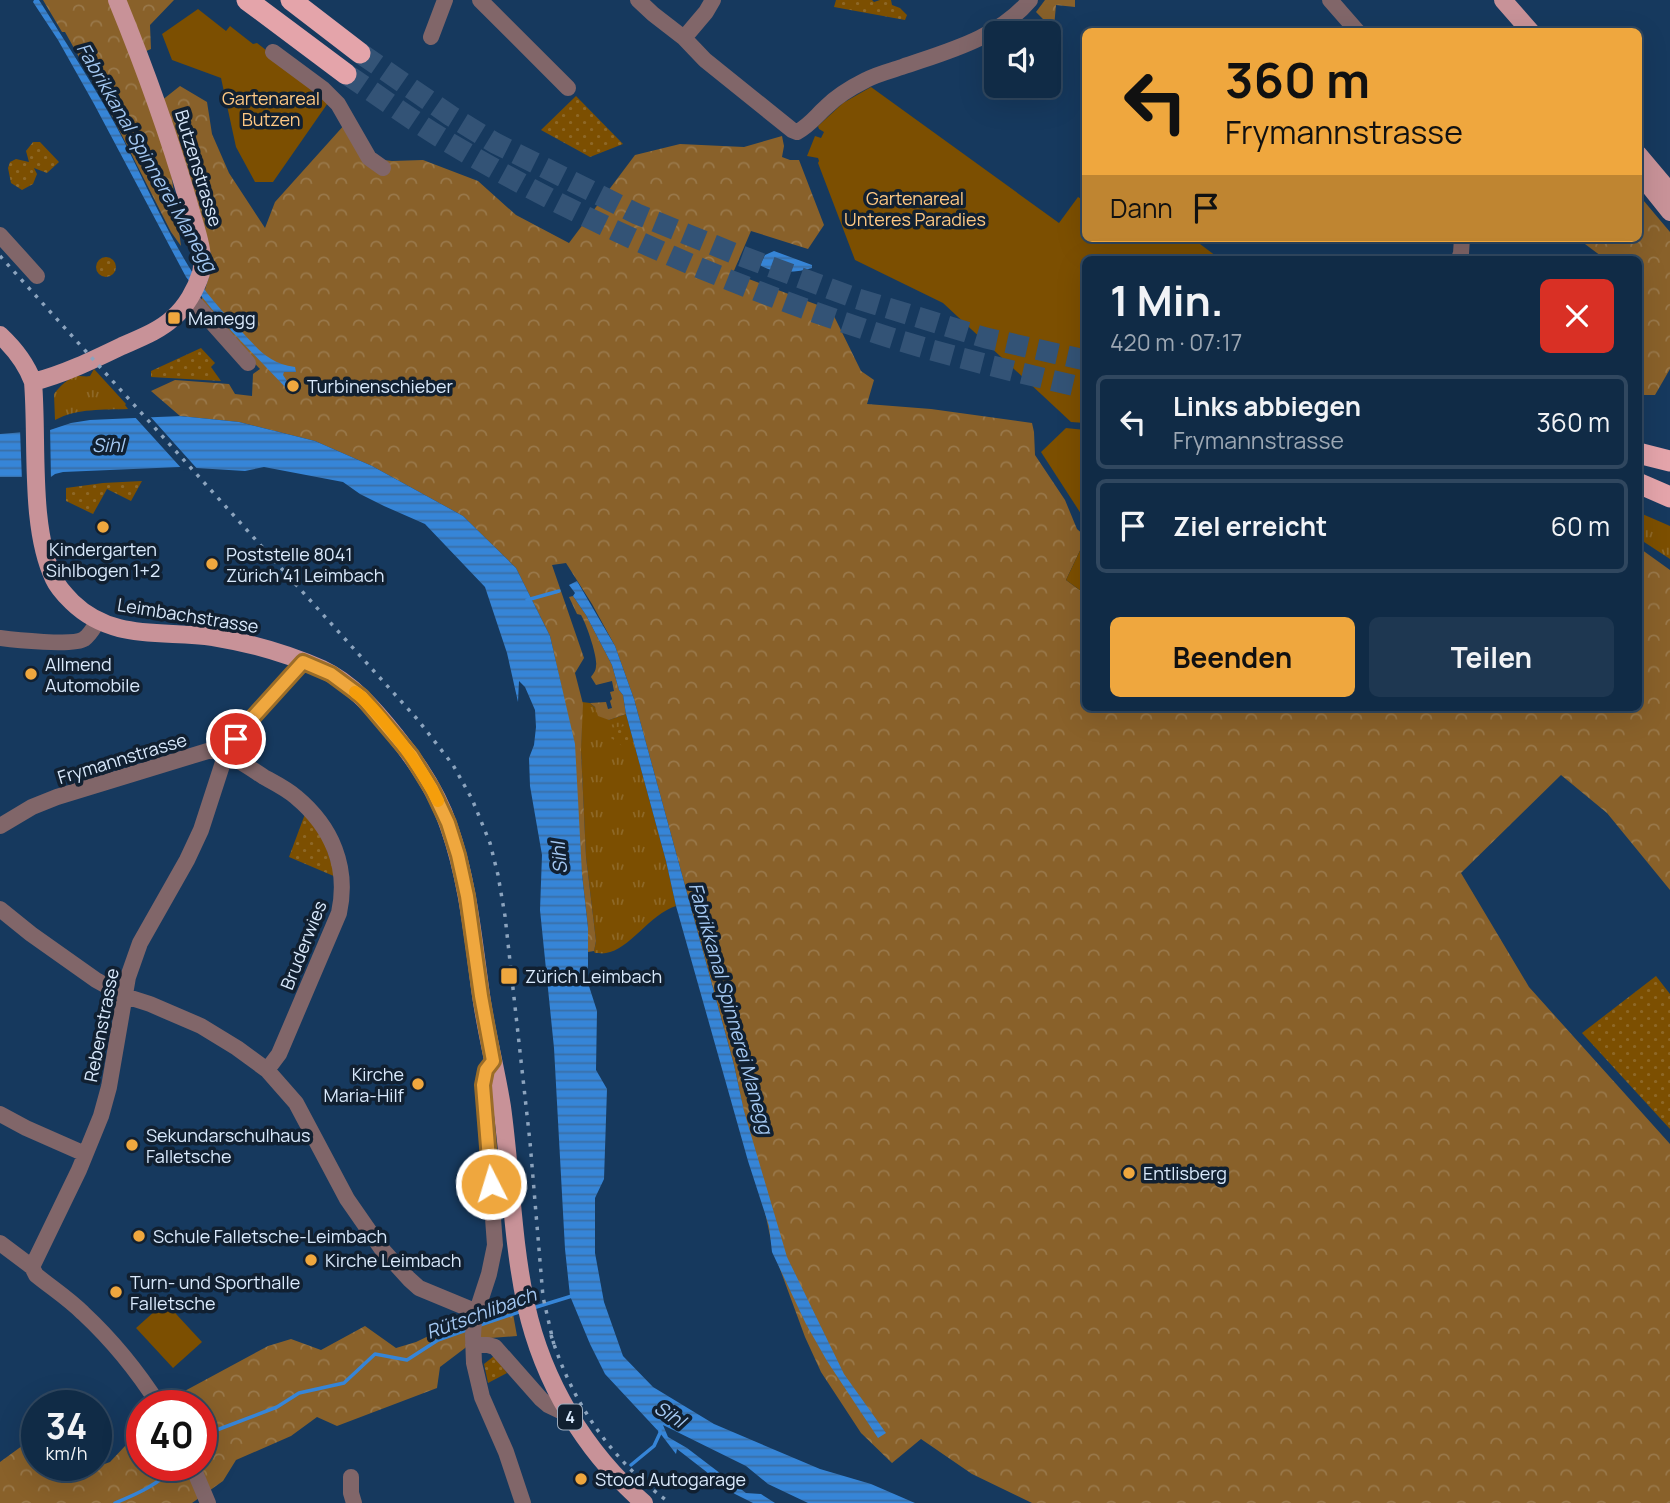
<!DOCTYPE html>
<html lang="de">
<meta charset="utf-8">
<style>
body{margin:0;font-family:Manrope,sans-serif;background:#1e3751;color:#f1f3f6;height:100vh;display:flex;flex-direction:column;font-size:26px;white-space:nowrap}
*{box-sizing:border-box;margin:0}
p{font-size:23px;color:#9ca7b3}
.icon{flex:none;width:38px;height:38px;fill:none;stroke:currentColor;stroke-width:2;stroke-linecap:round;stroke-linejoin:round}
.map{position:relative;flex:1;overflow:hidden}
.drawer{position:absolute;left:1082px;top:256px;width:560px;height:455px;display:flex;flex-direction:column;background:#102b46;border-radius:10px;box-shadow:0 7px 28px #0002,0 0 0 2px #30475f}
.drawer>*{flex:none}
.banner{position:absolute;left:1082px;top:28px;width:560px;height:214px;border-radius:10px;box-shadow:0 7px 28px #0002,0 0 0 2px #30475f;background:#efa73e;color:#111;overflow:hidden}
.controls{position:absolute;left:984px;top:21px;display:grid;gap:14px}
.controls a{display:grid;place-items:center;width:77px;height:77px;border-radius:10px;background:#102b46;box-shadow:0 7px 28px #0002,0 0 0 2px #30475f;font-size:35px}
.speed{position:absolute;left:21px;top:1390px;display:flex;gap:14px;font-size:35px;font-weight:700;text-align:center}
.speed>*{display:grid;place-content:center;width:91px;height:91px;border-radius:50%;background:#102b46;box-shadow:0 7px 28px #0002,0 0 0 2px #30475f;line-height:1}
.speed small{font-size:18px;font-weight:400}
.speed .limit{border:10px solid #d22;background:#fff;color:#111}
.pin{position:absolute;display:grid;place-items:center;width:60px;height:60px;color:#fff;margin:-30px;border:4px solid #fff;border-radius:50%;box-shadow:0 2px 7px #0007}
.me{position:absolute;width:77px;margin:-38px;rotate:355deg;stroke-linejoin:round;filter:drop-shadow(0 0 5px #0008)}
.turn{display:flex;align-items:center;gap:24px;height:147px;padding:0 28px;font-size:32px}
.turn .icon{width:91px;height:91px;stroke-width:2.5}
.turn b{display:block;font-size:49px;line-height:60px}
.then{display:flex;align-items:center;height:66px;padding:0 28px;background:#0003;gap:14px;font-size:26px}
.round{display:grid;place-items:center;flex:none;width:74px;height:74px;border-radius:10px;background:#1e3751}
.summary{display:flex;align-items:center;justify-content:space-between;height:119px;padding:0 28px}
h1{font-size:42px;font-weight:700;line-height:52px}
.cta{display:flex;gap:14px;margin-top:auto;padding:14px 28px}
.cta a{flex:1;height:80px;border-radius:10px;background:#efa73e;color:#111;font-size:28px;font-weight:700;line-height:80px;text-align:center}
.cta a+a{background:#1e3751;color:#f1f3f6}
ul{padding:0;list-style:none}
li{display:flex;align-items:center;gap:21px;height:94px;margin:0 14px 10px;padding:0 14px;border:4px solid #30475f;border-radius:10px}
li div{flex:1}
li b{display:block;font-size:26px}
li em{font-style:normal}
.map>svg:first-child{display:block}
.grass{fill:url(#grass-tufts)}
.forest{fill:url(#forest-crowns)}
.park{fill:url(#park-dots)}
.garden{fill:#7c4f01}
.water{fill:url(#water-rules)}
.pier{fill:#16395e}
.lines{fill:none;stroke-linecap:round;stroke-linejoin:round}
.stream{stroke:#3685d7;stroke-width:3.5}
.highway-tunnel{stroke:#335376;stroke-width:21;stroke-dasharray:21 10;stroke-linecap:butt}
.minor{stroke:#816669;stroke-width:16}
.major{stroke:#c89298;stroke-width:18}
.highway{stroke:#e4a4aa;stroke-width:21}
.rail{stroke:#8ca4be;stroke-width:3.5;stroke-dasharray:3.5 7;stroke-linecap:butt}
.route-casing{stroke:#9b6d28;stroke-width:18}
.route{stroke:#efa73e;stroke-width:12}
.slow{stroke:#f59e0b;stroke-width:12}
.poi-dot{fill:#efa73e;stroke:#112031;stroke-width:2.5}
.labels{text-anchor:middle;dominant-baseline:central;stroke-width:7;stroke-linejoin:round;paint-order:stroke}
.shield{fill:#112031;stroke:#9dadbf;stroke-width:2}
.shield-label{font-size:16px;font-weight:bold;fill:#d9e9fc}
.park-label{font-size:18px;fill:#fec883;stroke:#112031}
.street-label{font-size:18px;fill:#d9e9fc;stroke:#112031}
.poi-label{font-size:18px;fill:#d9e9fc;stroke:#112031;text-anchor:start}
.water-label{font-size:19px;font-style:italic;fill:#a5c9f3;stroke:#112031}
</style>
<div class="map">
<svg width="1670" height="1503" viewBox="0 0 1670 1503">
<defs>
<pattern id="grass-tufts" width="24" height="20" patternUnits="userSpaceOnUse" patternTransform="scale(1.75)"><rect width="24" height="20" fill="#7c4f01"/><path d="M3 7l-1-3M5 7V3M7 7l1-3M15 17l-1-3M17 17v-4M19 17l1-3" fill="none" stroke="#8e6827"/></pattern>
<pattern id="forest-crowns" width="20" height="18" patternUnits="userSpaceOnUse" patternTransform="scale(1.75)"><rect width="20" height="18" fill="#89612a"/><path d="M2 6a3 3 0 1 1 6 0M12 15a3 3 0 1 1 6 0" fill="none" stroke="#99784a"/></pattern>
<pattern id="park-dots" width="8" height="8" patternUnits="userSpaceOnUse" patternTransform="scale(1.75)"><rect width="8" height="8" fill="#7c4f01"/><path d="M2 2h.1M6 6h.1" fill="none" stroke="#8e6827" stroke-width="1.8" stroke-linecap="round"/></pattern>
<pattern id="water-rules" width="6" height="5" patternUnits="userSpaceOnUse" patternTransform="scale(1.75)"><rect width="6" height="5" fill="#3685d7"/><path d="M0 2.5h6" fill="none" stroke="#3a6fa6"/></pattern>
</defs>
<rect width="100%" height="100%" fill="#16395e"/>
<path class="grass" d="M 94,369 L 126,404 L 125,405 L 128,409 C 103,410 78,408 55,420 L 54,394 C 59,387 69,377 78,376 C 83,376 86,377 90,376 Z
M 1640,513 L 1670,526 L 1670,559 L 1638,538 L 1638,514 Z
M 582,702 L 590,703 L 609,720 L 626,714 L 666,861 L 676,906 C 650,914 629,950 606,953 C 602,954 599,953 595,953 L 594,951 L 596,941 L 586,857 L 581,750 Z"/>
<path class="forest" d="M 43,0 L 174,0 L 150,25 L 151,49 L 137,55 L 169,156 L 181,246 L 171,232 L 112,116 L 65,32 L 62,32 Z
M 1045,0 L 1075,0 L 1075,7 L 1056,5 L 1053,38 L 1045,30 L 1049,25 L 1036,12 Z
M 180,86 L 207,102 L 212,134 L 229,173 L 265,228 L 275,202 L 346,123 L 368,158 L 392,161 L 423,160 L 478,181 L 516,215 L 569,243 L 635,155 L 680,144 L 744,147 L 782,136 L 784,146 L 782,157 L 790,160 L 799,160 L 824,225 L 808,249 L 751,231 L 733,273 L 831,310 L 861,371 L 874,380 L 867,404 L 931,409 L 1032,423 L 1034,432 L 1035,455 L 1065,500 L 1077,529 L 1085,536 L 1085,540 L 1066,580 L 1085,594 L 1085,707 L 1638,707 L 1638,547 L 1670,570 L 1670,890 L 1607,813 L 1561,775 L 1461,873 L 1529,987 L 1670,1144 L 1670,1503 L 1032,1503 L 972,1474 L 921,1439 L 892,1463 L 861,1433 L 821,1372 L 805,1337 L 773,1250 L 734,1065 L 634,699 L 615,646 L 592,604 L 566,563 L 552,565 L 584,658 L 575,673 L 583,704 L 581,750 L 586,857 L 596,941 L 594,951 L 588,952 L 588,928 L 561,685 L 550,636 L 516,568 L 463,516 L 372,466 L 315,441 L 239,422 L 180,416 L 151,391 L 175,380 L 229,384 L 235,394 L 252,396 L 253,374 L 260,369 L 209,315 L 201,302 L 214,261 L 202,232 L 161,101 Z
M 1638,194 L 1670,232 L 1670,369 L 1655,395 L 1638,395 L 1638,259 L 1605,259 L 1577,238 L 1638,238 Z
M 573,596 L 586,615 L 612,665 L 619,690 L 623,695 L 626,714 L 609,720 L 598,716 L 595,707 L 590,703 L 606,702 L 608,709 L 612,708 L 610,701 L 612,699 L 610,692 L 614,691 L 612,681 L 596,685 L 591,677 C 593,674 596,671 596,666 C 598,657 586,623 581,615 L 577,614 L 569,597 Z
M 510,1297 L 517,1336 L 477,1339 L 440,1367 L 437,1388 L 337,1426 L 317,1417 L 291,1436 L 236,1460 L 223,1481 L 192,1503 L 0,1503 L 0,1462 L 37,1435 L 37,1465 L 61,1465 L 61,1480 L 110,1462 L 142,1428 L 142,1465 L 201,1465 L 201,1405 L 163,1405 L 168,1400 L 268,1346 L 291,1339 L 321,1350 L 365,1326 L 396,1348 L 416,1342 Z"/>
<path class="park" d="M 836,0 L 872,0 L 874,2 L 880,0 L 891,0 L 892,5 L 900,8 L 907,15 L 905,20 L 834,7 Z
M 576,96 L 623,144 L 590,157 L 541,130 Z
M 33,142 L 40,142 L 59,162 L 47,173 L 34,168 L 37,174 L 33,184 L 22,190 L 11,183 L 8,168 L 10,162 L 16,159 L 29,162 L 26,151 Z
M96 267a10 10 0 1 1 20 0a10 10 0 1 1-20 0Z
M 201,348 L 215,363 L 211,367 L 221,381 L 151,377 L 151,371 Z
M 142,481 L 131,501 L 107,489 L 93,514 L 66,501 L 66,488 L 103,483 Z
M 626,726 L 632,746 L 624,747 L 611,738 L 608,728 Z
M 305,814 L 320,829 L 336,877 L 289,857 Z
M 1656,976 L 1670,994 L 1670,1129 L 1582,1033 Z
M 494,1356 L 507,1373 L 488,1383 L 484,1364 Z"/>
<path class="garden" d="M 198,9 L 226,31 L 230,26 L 253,44 L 257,43 L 330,100 L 273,182 L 255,182 L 236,147 L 221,78 L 172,60 L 162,34 Z
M 871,87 L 1059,223 L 1078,197 L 1085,201 L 1085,238 L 1192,238 L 1220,259 L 1085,259 L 1085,423 L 1071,422 L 943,303 L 855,260 L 818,163 L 819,161 L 818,158 L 807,156 L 815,136 L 821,138 L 824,132 L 819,129 L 818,126 L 843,103 Z
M 1066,428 L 1085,430 L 1085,520 L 1041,452 Z
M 1085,540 L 1085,594 L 1066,580 Z
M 165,1302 L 202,1342 L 173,1368 L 136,1328 Z"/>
<path class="water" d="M 34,0 L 39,0 C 65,41 91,81 115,124 C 140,171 161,221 189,267 C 204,291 223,313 243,333 C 260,351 269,363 295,367 L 296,372 L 284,372 L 283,375 L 289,384 L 286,388 L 219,318 L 186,277 L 94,104 L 58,40 L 33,2 Z
M 774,251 L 812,265 L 812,268 C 797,273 773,274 760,265 L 765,255 Z
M 180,416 L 239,422 L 315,441 L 372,466 L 463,516 L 516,568 L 550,636 L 575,744 L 582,874 L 588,928 L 588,983 L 597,1011 L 596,1070 L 607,1089 L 604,1179 L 595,1198 L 595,1253 L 604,1302 L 623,1356 L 653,1387 L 714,1424 L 820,1469 L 871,1484 L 915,1503 L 808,1503 L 768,1484 L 746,1466 L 663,1425 L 668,1437 L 687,1448 L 746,1493 L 761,1494 L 775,1503 L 753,1503 L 735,1494 L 677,1449 L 676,1454 L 660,1433 L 605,1374 L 590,1344 L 570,1296 L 565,1249 L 554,1048 L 540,910 L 542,855 L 530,786 L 529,758 L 534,745 L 536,727 L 535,710 L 525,687 L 519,681 L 518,702 L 507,653 L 485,587 L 425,524 L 384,506 L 360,494 L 343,482 L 264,467 L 245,471 L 180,467 L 63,472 L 55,474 L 51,477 L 0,477 L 0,434 L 50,430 L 71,423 L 90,420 Z
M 577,581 L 615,646 L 634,699 L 734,1065 L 744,1111 L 787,1257 L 844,1374 L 886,1433 L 878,1438 L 827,1361 L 806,1324 L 772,1252 L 769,1226 L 748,1161 L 676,906 L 666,861 L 626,714 L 623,695 L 619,690 L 612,665 L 586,615 L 573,596 L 575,593 L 569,585 Z"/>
<path class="pier" d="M 148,414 L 200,472 L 183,470 L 133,415 Z
M 50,426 L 51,481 L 22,481 L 20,429 Z"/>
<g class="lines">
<path class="stream" d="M 527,600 L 559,591
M 533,1308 L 572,1296
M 480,1325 L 522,1311
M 201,1436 L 277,1407 L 299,1393 L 344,1383 L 375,1354 L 407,1360 L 438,1340 L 469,1329
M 631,1465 L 654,1446 L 660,1433 L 660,1430
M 115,1503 C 137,1494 160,1484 176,1465"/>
<path class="highway-tunnel" d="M 360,53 L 451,116 L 495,143 L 637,214 L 733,253 L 855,298 L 986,338 L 1085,360
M 346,74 C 378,95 410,119 443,139 C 579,221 728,285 879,334 C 947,356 1016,372 1085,388"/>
<path class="minor" d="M 480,0 L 568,88
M 638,0 L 653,14 L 684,38 L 705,60 L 792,130 L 797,132 C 809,126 816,116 826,107 C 837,96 852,87 866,80 C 877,74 890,71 902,67 C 948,51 997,39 1030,0
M 1330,0 L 1358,32
M 431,37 L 445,0
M 684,38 L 706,12 L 713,0
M 273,52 L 323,89 L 338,104 L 369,158 L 383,168
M 0,235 L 37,276
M 1459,259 L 1461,253 L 1462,238
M 190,298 L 248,363
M 0,638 C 14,640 74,646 84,639 C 90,635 94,627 98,621
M 0,826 L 32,807 L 57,797 L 211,750 C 231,754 247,766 264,777 C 275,783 287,789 296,797 C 332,827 349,867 339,913 L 279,1054 L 267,1070
M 0,909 L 31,934 L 96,980 L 125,996 L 150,1004 L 201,1026 L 237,1048 L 267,1070 L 296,1103 L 347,1199 L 381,1248 L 409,1279 L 419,1288 L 477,1312
M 493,1061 L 486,1070 L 483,1085 L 495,1245 L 489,1274 L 474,1320 L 473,1336 L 474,1363 L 482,1397 L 506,1452 L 523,1503
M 0,1114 L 26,1128 L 85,1154
M 0,1243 L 32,1267 L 36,1275 C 52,1288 69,1299 83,1313 C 112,1340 138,1372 159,1405
M 32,1267 L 79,1170 L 101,1116 L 109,1087 L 128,977 L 140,943 L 187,860 L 201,830 L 226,753 L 246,725 L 303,662
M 473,1345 L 488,1345 L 495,1347 L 541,1399 L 548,1405 L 569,1415
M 192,1465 L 208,1503
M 351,1477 L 351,1493 L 354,1503"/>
<path class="major" d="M 1503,0 L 1531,32
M 1638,154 L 1670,192
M 1638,172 L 1670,212
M 0,335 C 15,349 26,363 33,382 C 38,441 29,527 54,579 C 58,588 65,595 72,602 C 112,641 161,630 213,637 C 250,643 288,654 322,669 C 352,683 375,710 395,735 C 417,762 438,794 449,827 C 468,881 473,938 481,995 C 486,1032 496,1069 502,1107 C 511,1172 512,1240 526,1305 C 543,1382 585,1452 644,1503
M 33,382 C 64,374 93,360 122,346 C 140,338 159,331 173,318 C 186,307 196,289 201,273 C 206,252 193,221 188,201 C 168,132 144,66 117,0"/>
<path class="highway" d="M 247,0 L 346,74
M 291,0 L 360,53
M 1638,453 L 1670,461
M 1638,483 L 1670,497"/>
<path class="rail" d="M 0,256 L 418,720 L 453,765 L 472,799 L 490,843 L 498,875 L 505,916 L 530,1142 L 543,1297 L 554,1345
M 551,1335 C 572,1403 612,1461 670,1503"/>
</g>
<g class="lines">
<defs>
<path id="route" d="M 236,739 L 246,725 L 303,662 L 331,674 L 362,697 L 411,755 L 432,789 L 448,823 L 458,855 L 467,896 L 481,996 L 493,1061 L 486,1070 L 483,1085 L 491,1184"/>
</defs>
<use href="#route" class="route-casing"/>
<use href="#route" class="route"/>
<path class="slow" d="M 355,692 C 365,699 373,709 382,719 C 403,744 423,771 438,801"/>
</g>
<g class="poi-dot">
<rect x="167" y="311" width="14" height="14" rx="3.5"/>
<circle cx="293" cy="386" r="7"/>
<circle cx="103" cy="527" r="7"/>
<circle cx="212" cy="564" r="7"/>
<circle cx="31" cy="674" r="7"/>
<rect x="500" y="967" width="18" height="18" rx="3.5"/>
<circle cx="418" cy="1084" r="7"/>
<circle cx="132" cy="1145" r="7"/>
<circle cx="1129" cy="1173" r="7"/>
<circle cx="139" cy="1236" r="7"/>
<circle cx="311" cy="1260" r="7"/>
<circle cx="116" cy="1292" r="7"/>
<circle cx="581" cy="1479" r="7"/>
</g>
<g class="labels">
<rect class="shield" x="558" y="1404.5" width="24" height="25" rx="5"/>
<g class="shield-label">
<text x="570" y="1417">4</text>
</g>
<g class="park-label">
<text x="271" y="98">Gartenareal<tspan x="271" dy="21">Butzen</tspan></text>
<text x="915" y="198">Gartenareal<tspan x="915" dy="21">Unteres Paradies</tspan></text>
</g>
<g class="street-label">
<text transform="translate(199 168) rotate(73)">Butzenstrasse</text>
<text transform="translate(188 615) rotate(9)">Leimbachstrasse</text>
<text transform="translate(122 758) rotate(-17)">Frymannstrasse</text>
<text transform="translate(303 945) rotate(-68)">Bruderwies</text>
<text transform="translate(101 1025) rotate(-79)">Rebenstrasse</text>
</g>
<g class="poi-label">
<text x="188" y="318">Manegg</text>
<text x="307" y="386">Turbinenschieber</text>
<text x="103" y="549" text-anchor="middle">Kindergarten<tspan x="103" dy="21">Sihlbogen 1+2</tspan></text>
<text x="226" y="554">Poststelle 8041<tspan x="226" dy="21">Zürich 41 Leimbach</tspan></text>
<text x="45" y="664">Allmend<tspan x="45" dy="21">Automobile</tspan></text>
<text x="525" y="976">Zürich Leimbach</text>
<text x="404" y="1074" text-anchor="end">Kirche<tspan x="404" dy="21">Maria-Hilf</tspan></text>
<text x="146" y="1135">Sekundarschulhaus<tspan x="146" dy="21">Falletsche</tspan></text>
<text x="1143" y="1173">Entlisberg</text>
<text x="153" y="1236">Schule Falletsche-Leimbach</text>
<text x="325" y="1260">Kirche Leimbach</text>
<text x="130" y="1282">Turn- und Sporthalle<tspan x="130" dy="21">Falletsche</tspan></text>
<text x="595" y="1479">Stood Autogarage</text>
</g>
<g class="water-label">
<text transform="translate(147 157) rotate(60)">Fabrikkanal Spinnerei Manegg</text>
<text x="108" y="445">Sihl</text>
<text transform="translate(559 858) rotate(-95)">Sihl</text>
<text transform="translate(731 1008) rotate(74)">Fabrikkanal Spinnerei Manegg</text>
<text transform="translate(481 1313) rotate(-20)">Rütschlibach</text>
<text transform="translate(670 1414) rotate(33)">Sihl</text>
</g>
</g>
</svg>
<div class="controls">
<a><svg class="icon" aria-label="sound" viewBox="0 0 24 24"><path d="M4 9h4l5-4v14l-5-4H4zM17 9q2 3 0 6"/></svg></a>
</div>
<div class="speed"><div>34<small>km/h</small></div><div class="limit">40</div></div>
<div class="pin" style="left:236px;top:739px;background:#d93025"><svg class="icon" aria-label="arrive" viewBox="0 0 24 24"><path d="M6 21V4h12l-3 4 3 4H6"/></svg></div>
<svg class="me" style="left:491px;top:1184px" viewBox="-20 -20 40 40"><circle r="17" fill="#efa73e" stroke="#fff" stroke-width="3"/><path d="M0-11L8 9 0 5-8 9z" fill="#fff"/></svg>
<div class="banner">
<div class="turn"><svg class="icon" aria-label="left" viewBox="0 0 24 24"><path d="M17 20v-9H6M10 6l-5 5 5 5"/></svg><div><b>360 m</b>Frymannstrasse</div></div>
<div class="then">Dann<svg class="icon" aria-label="arrive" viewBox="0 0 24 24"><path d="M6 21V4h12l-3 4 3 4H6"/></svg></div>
</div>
<section class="drawer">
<div class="summary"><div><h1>1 Min.</h1><p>420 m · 07:17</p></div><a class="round" style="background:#d93025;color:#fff"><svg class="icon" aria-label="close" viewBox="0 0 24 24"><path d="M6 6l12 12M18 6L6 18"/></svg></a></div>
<ul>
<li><svg class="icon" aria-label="left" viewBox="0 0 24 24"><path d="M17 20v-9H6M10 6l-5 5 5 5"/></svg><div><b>Links abbiegen</b><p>Frymannstrasse</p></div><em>360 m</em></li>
<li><svg class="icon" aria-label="arrive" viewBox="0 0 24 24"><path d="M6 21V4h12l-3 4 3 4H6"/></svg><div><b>Ziel erreicht</b></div><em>60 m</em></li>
</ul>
<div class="cta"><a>Beenden</a><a>Teilen</a></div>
</section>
</div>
